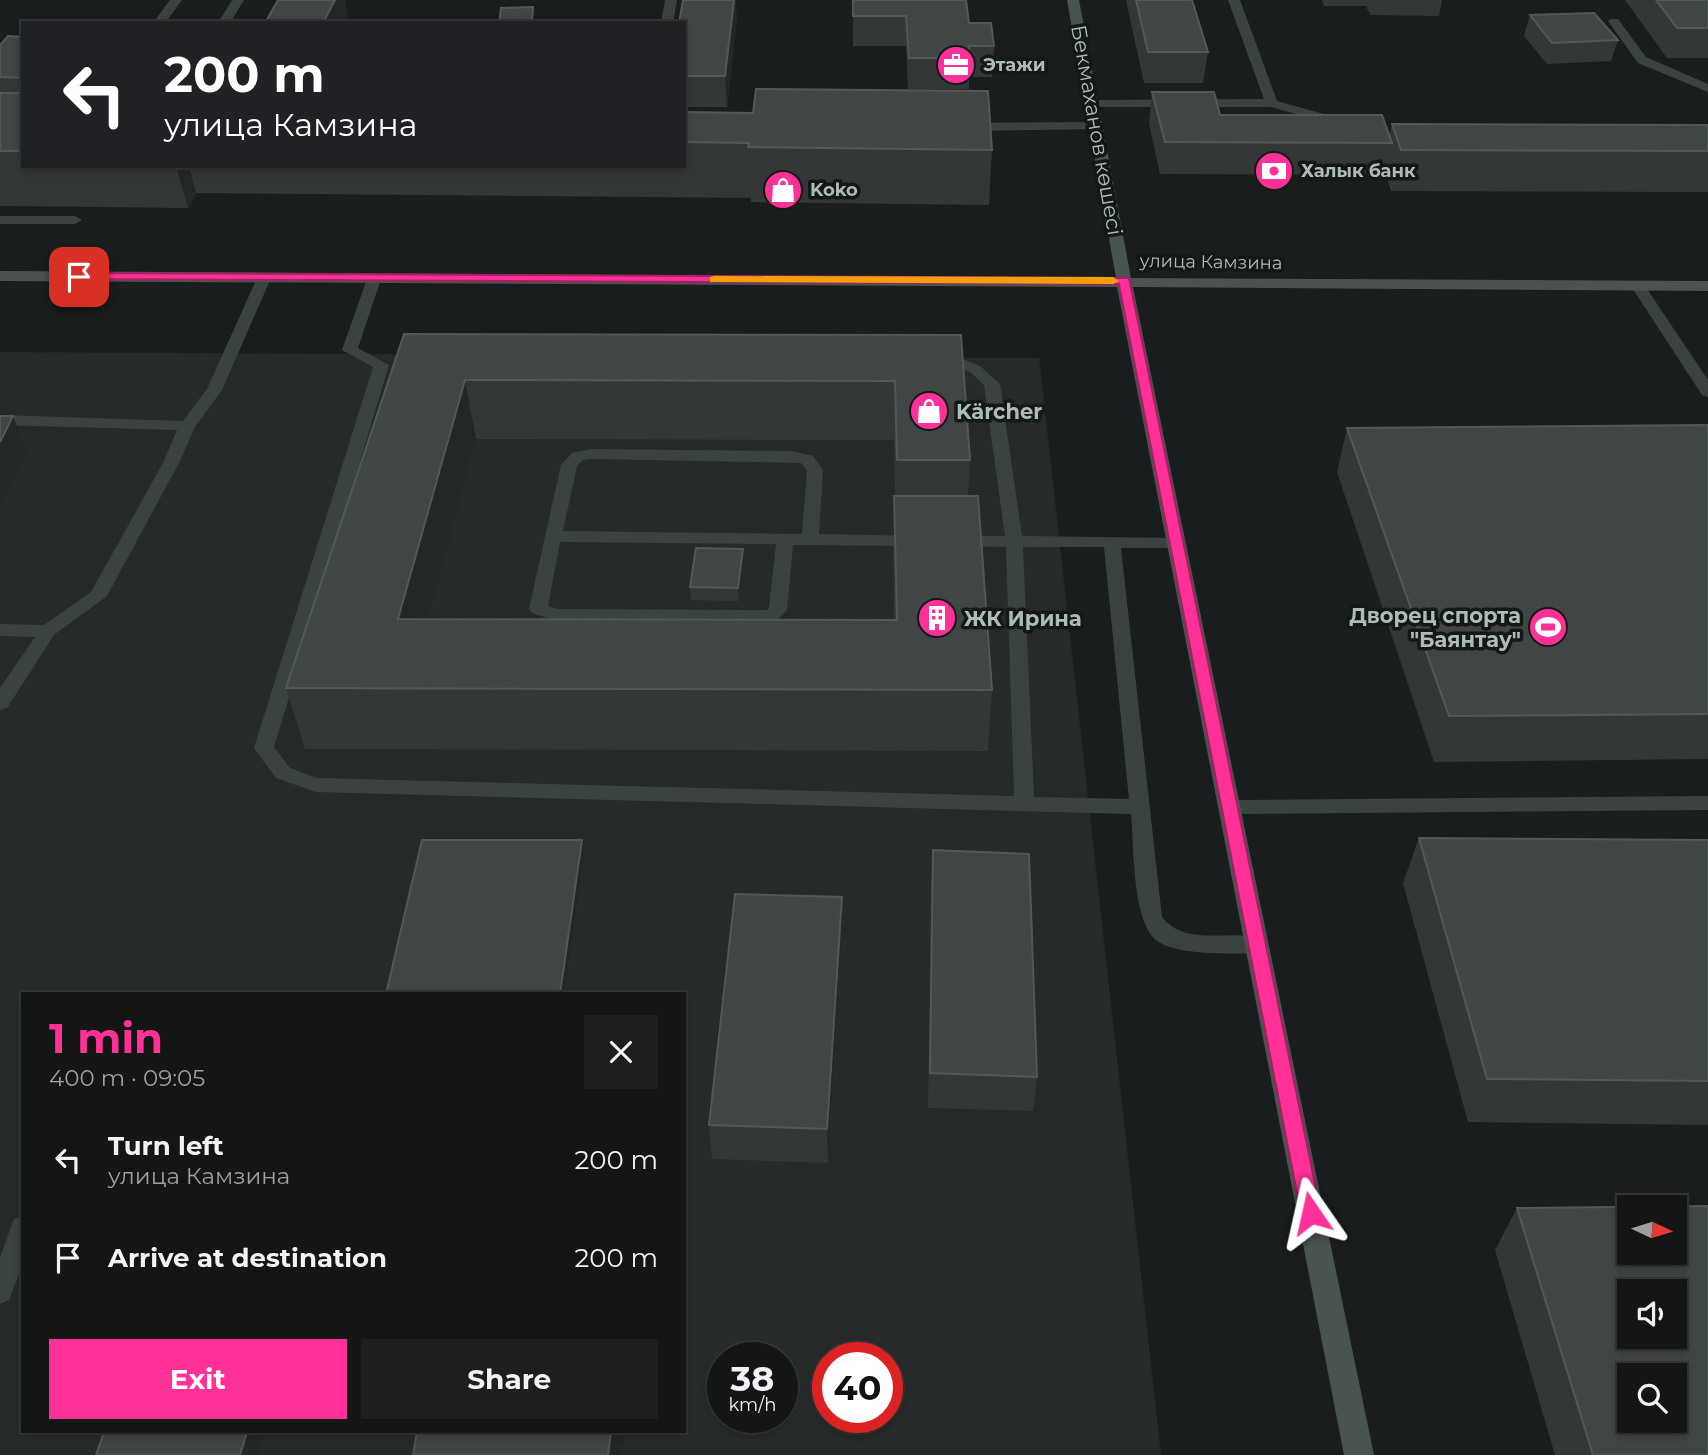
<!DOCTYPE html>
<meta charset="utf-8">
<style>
body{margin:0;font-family:Montserrat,sans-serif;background:#1d1f1f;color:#f1f3f6;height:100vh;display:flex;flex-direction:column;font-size:26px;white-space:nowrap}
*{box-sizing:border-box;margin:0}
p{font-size:23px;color:#9d9fa1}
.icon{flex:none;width:38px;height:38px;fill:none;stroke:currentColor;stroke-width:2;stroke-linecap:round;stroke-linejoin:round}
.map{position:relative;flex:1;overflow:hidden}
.details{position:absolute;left:21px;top:992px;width:665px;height:441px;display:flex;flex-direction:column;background:#141616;border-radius:0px;box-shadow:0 4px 10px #0003,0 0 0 2px #333535}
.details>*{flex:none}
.banner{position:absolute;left:21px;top:21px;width:665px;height:147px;border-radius:0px;box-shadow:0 4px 10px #0003,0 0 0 2px #333535;background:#202124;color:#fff;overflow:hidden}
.needle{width:46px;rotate:94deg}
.fabs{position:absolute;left:1617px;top:1195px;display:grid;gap:14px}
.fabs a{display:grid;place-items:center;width:70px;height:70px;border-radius:0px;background:#141616;box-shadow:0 4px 10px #0003,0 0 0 2px #333535;font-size:35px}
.speed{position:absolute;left:707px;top:1342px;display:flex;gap:14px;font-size:35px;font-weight:700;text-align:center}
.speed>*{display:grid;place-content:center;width:91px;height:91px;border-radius:50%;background:#141616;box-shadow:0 4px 10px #0003,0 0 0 2px #333535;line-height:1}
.speed small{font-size:18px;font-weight:400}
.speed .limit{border:10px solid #d22;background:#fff;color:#111}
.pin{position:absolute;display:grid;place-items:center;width:60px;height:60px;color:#fff;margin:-30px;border-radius:14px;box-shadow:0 4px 10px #0006}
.me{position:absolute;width:77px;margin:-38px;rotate:349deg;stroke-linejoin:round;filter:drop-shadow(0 0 5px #0008)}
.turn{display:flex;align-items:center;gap:24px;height:147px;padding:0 28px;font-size:32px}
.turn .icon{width:91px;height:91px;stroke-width:2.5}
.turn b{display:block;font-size:49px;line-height:60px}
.round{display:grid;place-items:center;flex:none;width:74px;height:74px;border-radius:0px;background:#1d1f1f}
.headline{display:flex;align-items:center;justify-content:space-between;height:119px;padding:0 28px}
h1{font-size:42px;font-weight:700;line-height:52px;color:#ff3198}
.cta{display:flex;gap:14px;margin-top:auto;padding:14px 28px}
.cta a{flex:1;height:80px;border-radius:0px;background:#ff3198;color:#fff;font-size:28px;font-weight:700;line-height:80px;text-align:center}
.cta a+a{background:#1d1f1f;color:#f1f3f6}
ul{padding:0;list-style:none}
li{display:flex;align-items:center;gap:21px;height:98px;padding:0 28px}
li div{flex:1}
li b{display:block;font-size:26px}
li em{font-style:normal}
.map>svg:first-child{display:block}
.built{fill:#262a2a;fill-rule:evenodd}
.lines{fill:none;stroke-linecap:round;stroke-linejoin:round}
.lane{fill:#3b4340;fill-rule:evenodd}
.secondary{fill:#49534f;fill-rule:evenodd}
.wall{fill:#333837;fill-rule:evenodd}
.shaded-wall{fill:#242727}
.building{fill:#404645;stroke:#515956;stroke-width:2;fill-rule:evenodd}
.route{fill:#ff3198;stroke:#a62063;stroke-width:2}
.slow{fill:#f59e0b}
.labels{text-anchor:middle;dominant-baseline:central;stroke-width:7;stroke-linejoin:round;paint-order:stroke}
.far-poi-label{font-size:18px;font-weight:bold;fill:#acbdb5;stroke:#151818;text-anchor:start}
.far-street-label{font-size:18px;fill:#acbdb5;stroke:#151818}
.street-label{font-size:21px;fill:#acbdb5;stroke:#151818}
.poi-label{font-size:21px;font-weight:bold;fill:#acbdb5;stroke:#151818;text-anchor:start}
</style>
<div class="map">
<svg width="1708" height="1455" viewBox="0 0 1708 1455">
<rect width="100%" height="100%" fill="#1a1d1d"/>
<path class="built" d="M 0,352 L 1039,358 L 1161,1455 L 0,1455 ZM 23,994 L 684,994 L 684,1432 L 23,1432 ZM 723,1358 L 782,1358 L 782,1418 L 723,1418 ZM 828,1358 L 887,1358 L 887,1418 L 828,1418 Z"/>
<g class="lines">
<path class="lane" d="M 170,0 L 182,0 L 165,23 L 153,23 Z
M 232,0 L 244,0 L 230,23 L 218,23 Z
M 665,0 L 677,0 L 673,23 L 661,23 Z
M 1228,0 L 1240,0 L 1277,101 L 1342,119 L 1342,125 L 1334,125 L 1271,107 L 1088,107 L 1088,101 L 1092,100 L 1264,99 Z
M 1610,19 L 1618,19 L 1646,57 L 1708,84 L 1708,92 L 1638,63 L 1608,21 Z
M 1096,122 L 1100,123 L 1100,129 L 965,131 L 959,127 L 965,123 Z
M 0,216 L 75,216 L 82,220 L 75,224 L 0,224 Z
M 264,274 L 271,278 L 222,390 L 195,427 L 180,461 L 107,596 L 54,635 L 7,708 L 0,710 L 0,688 L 35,637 L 0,636 L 0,624 L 44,625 L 91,592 L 164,461 L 177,430 L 0,425 L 0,415 L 183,421 L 207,389 L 257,278 Z
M 374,275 L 381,279 L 358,348 L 389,365 L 274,747 L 290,768 L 317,778 L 1014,796 L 1006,547 L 956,546 L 947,541 L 956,536 L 1005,536 L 984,385 L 970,372 L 935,358 L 932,355 L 940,350 L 980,366 L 1000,384 L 1022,536 L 1177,538 L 1186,543 L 1177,548 L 1121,548 L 1162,917 C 1186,948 1231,928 1265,939 L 1268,945 L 1265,951 L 1257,954 C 1232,953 1175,956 1156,940 C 1132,920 1134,845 1131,814 L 316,792 L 276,778 L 254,748 L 373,367 L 342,350 L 367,279 ZM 1023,547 L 1104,547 L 1129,799 L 1034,797 Z
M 1638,282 L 1643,283 L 1708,380 L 1708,397 L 1702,395 L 1631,286 Z
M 591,449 L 792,451 L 813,456 L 823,470 L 819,534 L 919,536 L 928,541 L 919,546 L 793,545 L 787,610 L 777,620 L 771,622 L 556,621 L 532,613 L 529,609 L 561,465 L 572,453 ZM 591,459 L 801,463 L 807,470 L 802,534 L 563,531 L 577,466 L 583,460 ZM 560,542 L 776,544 L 769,608 L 767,610 L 557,609 L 548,606 Z
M 1708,796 L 1708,810 L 1230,814 L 1223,812 L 1220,807 L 1223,802 L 1230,800 Z
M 23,1216 L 23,1263 L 9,1300 L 0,1304 L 0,1257 L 14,1219 Z"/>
<path class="secondary" d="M 1067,0 L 1079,0 L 1131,278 L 1708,281 L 1708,291 L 1133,287 L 1374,1455 L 1344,1455 L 1117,287 L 0,281 L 0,271 L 1116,278 Z"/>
</g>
<path class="wall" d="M 853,0 L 969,23 L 994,46 L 992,77 L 969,77 L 969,89 L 908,89 L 906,46 L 853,46 Z
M 1126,0 L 1192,0 L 1208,52 L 1203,83 L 1144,83 Z
M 1322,0 L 1442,0 L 1439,16 L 1370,15 L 1366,6 L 1324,6 Z
M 1625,0 L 1708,0 L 1708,58 L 1667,58 Z
M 1530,15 L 1618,40 L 1611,61 L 1547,64 L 1524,36 Z
M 737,18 L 727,107 L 684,107 L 684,23 Z
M 23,37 L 23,166 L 684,166 L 684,112 L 992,150 L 989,205 L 751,202 L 751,198 L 196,193 L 188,208 L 0,206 L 0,45 Z
M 1152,92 L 1220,115 L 1389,136 L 1392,124 L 1708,125 L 1708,192 L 1391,191 L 1385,172 L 1384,175 L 1160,174 L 1149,123 Z
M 404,334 L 961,335 L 970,460 L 968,496 L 992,690 L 988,751 L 305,749 L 286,688 ZM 476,439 L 894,440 L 895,496 L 893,556 L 894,620 L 429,619 Z
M 1708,425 L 1708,759 L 1434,762 L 1337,472 L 1347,428 Z
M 744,561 L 739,601 L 691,600 L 690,587 Z
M 1419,838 L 1708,840 L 1708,1125 L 1468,1122 L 1403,883 Z
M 933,850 L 1037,1077 L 1033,1111 L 928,1108 L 931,886 Z
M 842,933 L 828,1163 L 712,1159 L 709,1125 Z
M 1517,1208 L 1708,1455 L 1555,1455 L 1495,1250 Z"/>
<path class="shaded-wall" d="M 335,0 L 345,0 L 348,16 L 345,23 L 323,23 Z
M 734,0 L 736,0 L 737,18 L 727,107 L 725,76 Z
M 533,7 L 534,23 L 532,23 Z
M 176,166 L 189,166 L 196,193 L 188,208 Z
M 465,380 L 476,439 L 413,680 L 398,619 Z
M 13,416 L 27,451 L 0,507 L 0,442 Z
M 743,549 L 744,561 L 739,601 L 738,588 Z
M 582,840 L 584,853 L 564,994 L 560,994 Z
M 842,897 L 842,933 L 828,1163 L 827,1129 Z
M 247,1432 L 264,1432 L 258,1455 L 240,1455 Z
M 611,1432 L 625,1432 L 622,1455 L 608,1455 Z"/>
<path class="building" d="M 278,0 L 335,0 L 323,23 L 265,23 Z
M 683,0 L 734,0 L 725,76 L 684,76 L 684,23 L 679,23 Z
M 853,0 L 966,0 L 969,23 L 991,23 L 994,46 L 969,46 L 970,58 L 909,58 L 906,16 L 853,16 Z
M 1136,0 L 1192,0 L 1208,52 L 1148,52 Z
M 1656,0 L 1708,0 L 1708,28 L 1677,28 Z
M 533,7 L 532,23 L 499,23 L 501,8 Z
M 1594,13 L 1618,40 L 1552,43 L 1530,15 Z
M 8,36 L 23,37 L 23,78 L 0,77 L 0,45 Z
M 756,89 L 988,91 L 992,150 L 748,147 L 749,143 L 684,142 L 684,112 L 753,113 Z
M 1152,92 L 1214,92 L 1220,115 L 1382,115 L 1392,143 L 1165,142 Z
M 0,93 L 23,93 L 23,151 L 0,151 Z
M 1392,124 L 1708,125 L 1708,151 L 1401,150 Z
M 404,334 L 961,335 L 970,460 L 897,460 L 895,381 L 465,380 L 398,619 L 897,620 L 894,496 L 978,496 L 992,690 L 286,688 Z
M 0,416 L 13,416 L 0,442 Z
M 1708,425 L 1708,714 L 1449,716 L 1347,428 Z
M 696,548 L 743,549 L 738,588 L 690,587 Z
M 1419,838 L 1708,840 L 1708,1081 L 1487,1079 Z
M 422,840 L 582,840 L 560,994 L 386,994 Z
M 933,850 L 1029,854 L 1037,1077 L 930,1073 Z
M 735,894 L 842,897 L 827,1129 L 709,1125 Z
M 1708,1206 L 1708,1455 L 1593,1455 L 1517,1208 ZM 1629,1208 L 1675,1208 L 1675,1253 L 1629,1253 ZM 1629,1292 L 1675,1292 L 1675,1337 L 1629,1337 ZM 1629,1376 L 1675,1376 L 1675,1421 L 1629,1421 Z
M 104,1432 L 247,1432 L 240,1455 L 96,1455 Z
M 417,1432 L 611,1432 L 608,1455 L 413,1455 Z"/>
<path class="route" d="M 79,273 L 1129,278 L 1321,1213 L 1318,1220 L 1311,1223 L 1304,1220 L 1301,1213 L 1119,284 L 75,279 L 75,274 Z"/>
<path class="slow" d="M 714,276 L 1113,277 L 1119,281 L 1113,284 L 710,282 L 710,277 Z"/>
<defs>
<symbol id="office-disc" viewBox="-11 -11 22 22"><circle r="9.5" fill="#ff3198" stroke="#151818"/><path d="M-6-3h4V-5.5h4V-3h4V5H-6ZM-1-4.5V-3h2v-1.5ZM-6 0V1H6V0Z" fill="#fff"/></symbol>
<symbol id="bank-disc" viewBox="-11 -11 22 22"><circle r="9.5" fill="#ff3198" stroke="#151818"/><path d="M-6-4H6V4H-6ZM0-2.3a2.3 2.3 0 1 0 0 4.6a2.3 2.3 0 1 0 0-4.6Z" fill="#fff"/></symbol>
<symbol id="shop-disc" viewBox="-11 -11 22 22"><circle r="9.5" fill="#ff3198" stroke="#151818"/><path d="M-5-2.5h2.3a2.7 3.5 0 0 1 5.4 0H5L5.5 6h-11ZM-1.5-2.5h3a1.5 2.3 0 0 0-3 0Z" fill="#fff"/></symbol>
<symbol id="building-disc" viewBox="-11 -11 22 22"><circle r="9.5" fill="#ff3198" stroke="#151818"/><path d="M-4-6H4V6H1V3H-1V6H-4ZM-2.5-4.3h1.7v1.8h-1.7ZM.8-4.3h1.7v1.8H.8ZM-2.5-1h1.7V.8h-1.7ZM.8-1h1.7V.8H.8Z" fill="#fff"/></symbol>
<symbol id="stadium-disc" viewBox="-11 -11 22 22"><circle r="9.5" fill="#ff3198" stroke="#151818"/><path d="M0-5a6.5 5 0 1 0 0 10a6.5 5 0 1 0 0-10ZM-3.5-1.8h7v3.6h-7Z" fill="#fff"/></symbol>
</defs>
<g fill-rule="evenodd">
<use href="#office-disc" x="934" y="43" width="44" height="44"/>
<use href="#bank-disc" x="1252" y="149" width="44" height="44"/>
<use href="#shop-disc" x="761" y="168" width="44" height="44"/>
<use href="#shop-disc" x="907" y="389" width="44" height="44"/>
<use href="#building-disc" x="915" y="596" width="44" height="44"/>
<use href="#stadium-disc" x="1526" y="605" width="44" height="44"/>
</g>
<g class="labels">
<g class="far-poi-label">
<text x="983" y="65">Этажи</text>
<text x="1301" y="171">Халык банк</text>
<text x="810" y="190">Koko</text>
</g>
<g class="far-street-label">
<text transform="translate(1211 262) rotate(1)">улица Камзина</text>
</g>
<g class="street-label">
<text transform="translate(1097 130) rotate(80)">Бекмаханов көшесі</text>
</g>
<g class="poi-label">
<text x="956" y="411">Kärcher</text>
<text x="1521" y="615" text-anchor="end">Дворец спорта<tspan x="1521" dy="24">"Баянтау"</tspan></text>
<text x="964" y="618">ЖК Ирина</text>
</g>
</g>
</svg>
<div class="fabs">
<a><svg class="needle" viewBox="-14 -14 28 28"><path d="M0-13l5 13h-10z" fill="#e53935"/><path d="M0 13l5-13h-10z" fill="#9d9fa1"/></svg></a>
<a><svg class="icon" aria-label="sound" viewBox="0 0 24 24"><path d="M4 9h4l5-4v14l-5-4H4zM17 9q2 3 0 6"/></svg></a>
<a><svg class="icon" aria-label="search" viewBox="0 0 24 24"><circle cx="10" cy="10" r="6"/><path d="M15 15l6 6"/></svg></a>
</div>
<div class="speed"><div>38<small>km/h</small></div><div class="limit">40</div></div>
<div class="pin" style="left:79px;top:277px;background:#d93025"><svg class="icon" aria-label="arrive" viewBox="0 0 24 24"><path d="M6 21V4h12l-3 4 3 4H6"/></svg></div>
<svg class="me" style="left:1311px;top:1213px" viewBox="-20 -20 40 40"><path d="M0-17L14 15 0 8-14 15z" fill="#ff3198" stroke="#fff" stroke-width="4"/></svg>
<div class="banner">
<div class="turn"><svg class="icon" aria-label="left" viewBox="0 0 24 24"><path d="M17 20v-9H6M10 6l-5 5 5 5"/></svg><div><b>200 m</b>улица Камзина</div></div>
</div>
<section class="details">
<div class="headline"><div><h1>1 min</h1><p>400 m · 09:05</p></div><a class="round"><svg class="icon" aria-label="close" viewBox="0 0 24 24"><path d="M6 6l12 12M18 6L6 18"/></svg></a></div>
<ul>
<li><svg class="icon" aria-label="left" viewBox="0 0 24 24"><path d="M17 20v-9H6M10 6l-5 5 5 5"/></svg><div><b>Turn left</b><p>улица Камзина</p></div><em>200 m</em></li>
<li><svg class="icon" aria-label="arrive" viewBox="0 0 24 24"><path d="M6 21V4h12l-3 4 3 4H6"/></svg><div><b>Arrive at destination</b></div><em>200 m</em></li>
</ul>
<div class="cta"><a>Exit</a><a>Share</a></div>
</section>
</div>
